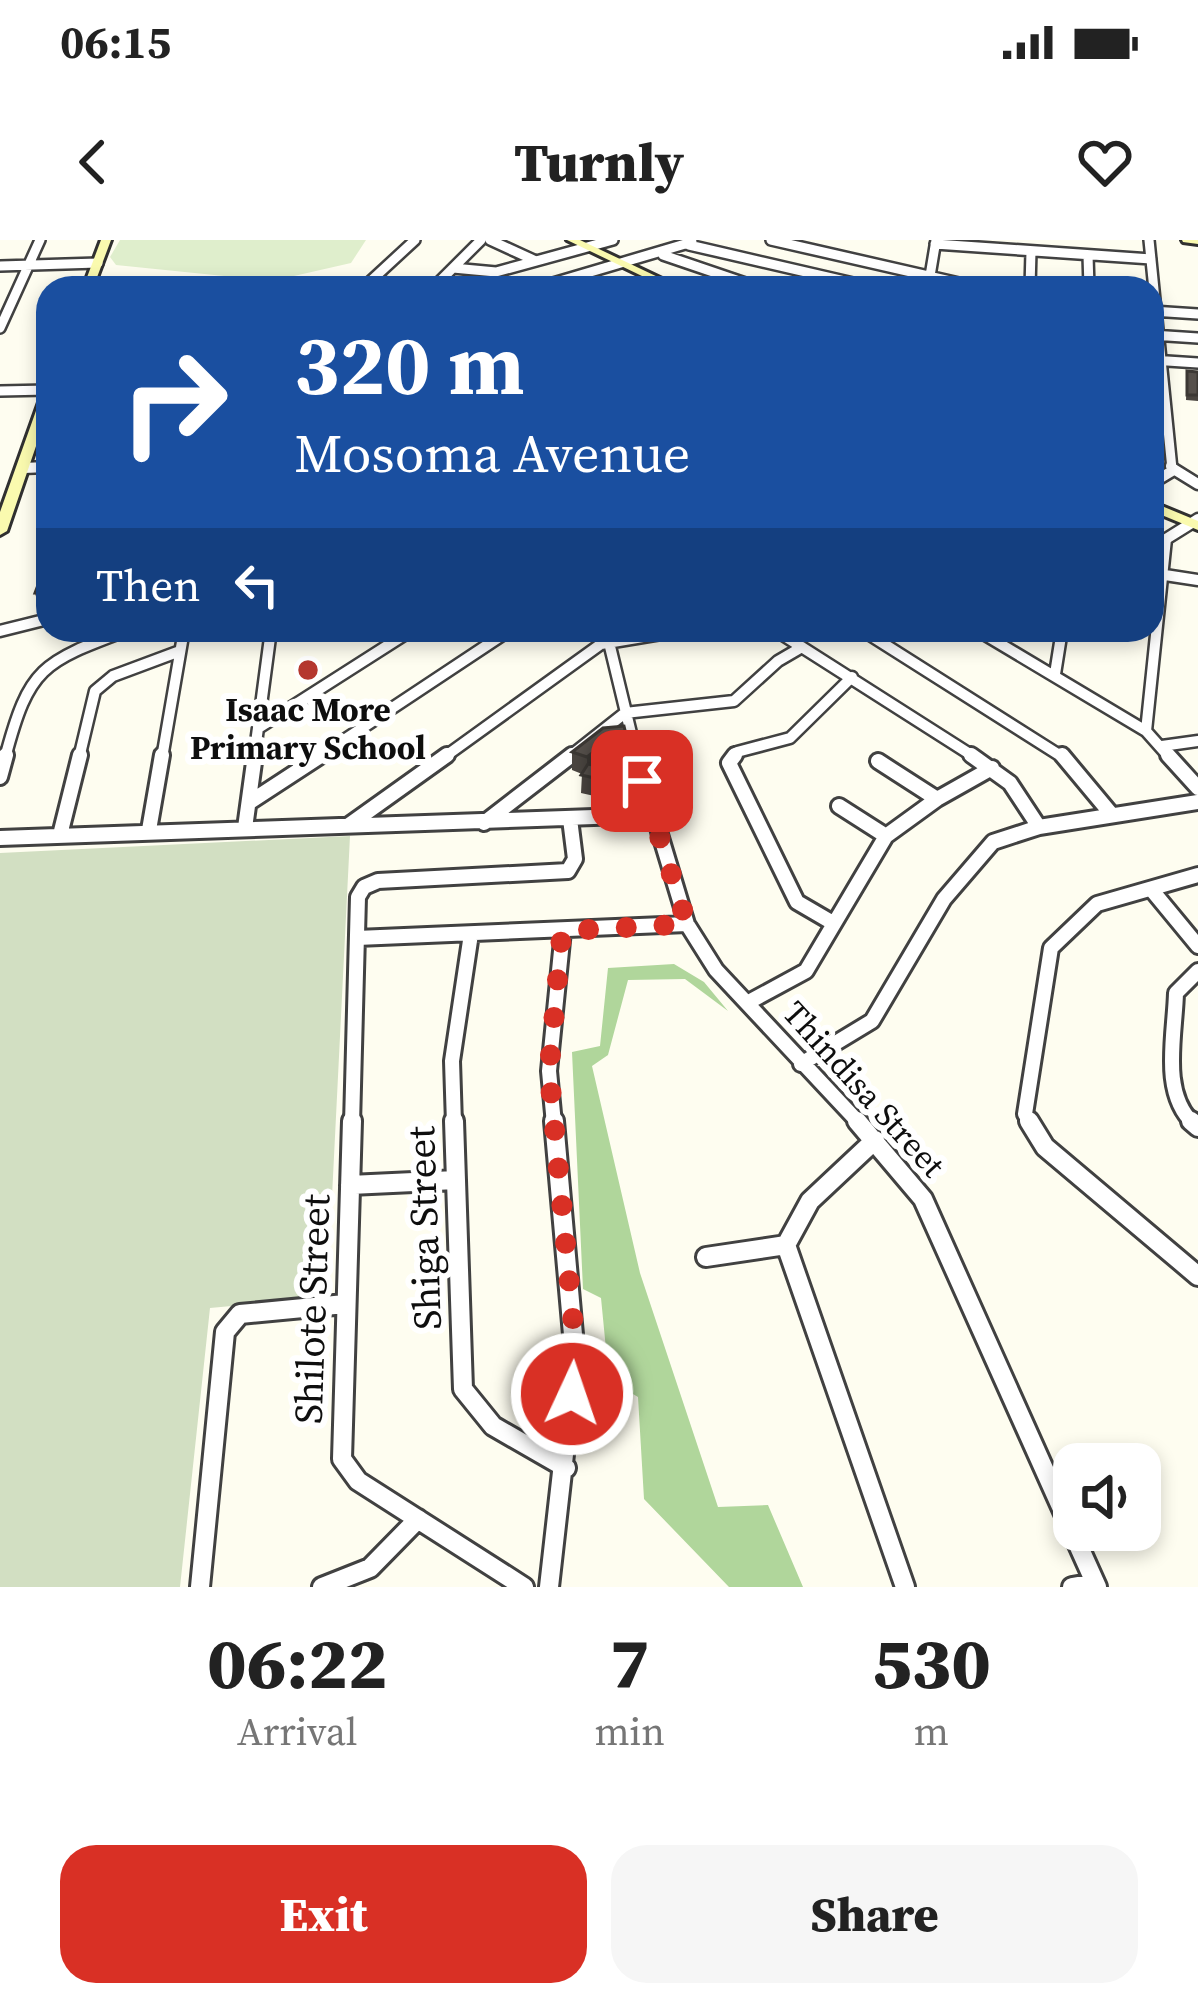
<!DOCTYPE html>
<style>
body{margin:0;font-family:"Source Serif 4",serif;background:#f6f6f6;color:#222;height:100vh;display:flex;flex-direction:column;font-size:45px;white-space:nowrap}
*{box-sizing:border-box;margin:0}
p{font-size:39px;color:#767676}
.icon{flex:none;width:66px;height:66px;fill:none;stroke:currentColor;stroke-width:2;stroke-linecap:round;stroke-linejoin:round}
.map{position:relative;height:1347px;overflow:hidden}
.sheet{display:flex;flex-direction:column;background:#fff;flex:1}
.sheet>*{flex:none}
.banner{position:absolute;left:36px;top:36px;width:1128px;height:366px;border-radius:36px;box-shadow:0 6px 18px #0003;background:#1a4fa0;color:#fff;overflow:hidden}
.tools{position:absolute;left:1053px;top:1203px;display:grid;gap:24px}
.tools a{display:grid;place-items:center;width:108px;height:108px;border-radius:24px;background:#fff;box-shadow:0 6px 18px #0003;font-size:60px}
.pin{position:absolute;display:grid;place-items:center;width:102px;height:102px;color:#fff;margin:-51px;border-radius:24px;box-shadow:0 6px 18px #0006}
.me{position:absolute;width:132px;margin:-66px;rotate:3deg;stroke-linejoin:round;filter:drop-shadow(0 0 9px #0008)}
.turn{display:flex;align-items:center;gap:42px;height:252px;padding:0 60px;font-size:54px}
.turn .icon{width:156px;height:156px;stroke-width:2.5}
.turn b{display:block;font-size:84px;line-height:102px}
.then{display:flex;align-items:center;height:114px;padding:0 60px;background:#0003;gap:24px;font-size:45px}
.eta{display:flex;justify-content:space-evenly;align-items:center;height:204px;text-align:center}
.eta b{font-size:72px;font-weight:800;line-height:84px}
.cta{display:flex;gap:24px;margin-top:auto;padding:24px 60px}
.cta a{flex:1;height:138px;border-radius:36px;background:#d93025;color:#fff;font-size:48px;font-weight:800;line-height:138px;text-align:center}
.cta a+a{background:#f6f6f6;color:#222}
.status{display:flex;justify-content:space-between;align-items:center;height:84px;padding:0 60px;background:#fff;direction:ltr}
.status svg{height:33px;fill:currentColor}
header{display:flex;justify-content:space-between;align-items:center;height:156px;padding:0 60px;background:#fff;font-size:54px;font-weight:800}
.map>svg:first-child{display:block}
.forest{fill:#b0d69b}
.cemetery{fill:#d2dfc2}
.pitch{fill:#dfeecc}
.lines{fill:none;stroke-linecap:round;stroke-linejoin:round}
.street-far3-casing{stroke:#414141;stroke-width:14}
.street-far2-casing{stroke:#414141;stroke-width:15}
.street-far1-casing{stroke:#414141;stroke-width:20}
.street-casing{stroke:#414141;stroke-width:24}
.secondary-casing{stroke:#303030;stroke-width:6}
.street-far3{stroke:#fff;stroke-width:9}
.street-far2{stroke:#fff;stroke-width:10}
.street-far1{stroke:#fff;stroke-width:14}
.street{stroke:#fff;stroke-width:18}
.secondary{fill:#fafaaf;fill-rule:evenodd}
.wall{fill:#4a4540;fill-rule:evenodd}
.shaded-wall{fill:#3c3834}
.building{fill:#56504b;stroke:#3c3834;stroke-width:3}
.route{stroke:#d93025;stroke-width:21;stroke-dasharray:0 37.8}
.poi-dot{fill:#b5372f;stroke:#fff;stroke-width:4.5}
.labels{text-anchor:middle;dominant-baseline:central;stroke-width:12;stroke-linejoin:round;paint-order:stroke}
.poi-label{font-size:33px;font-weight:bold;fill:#0e0e0e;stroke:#fff}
.street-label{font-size:33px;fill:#0e0e0e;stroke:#fff}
.near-street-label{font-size:39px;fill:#0e0e0e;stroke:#fff}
</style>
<div class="status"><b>06:15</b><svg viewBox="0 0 49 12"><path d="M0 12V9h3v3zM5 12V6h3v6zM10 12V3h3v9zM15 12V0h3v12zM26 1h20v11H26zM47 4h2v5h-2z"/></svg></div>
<header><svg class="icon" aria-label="back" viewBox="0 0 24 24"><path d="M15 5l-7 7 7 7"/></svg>Turnly<svg class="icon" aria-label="heart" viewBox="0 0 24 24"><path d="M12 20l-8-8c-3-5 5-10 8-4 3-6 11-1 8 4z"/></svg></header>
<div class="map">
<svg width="1198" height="1347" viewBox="0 0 1198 1347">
<rect width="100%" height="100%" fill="#fefdf0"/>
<path class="forest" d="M 674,724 L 704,742 L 728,771 L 685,739 L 628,740 L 608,815 L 592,826 L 640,1033 L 718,1267 L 768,1265 L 803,1347 L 729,1347 L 644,1259 L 638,1157 L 609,1140 L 601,1058 L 583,1049 L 572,812 L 600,806 L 608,728 Z"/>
<path class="cemetery" d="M 350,596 L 327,1057 L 210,1068 L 180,1347 L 0,1347 L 0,613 Z"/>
<path class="pitch" d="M 120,0 L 366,0 L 351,23 L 272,41 L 116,25 L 110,17 Z"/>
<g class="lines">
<defs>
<path id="street-far3" d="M 490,0 L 536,21
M 771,0 L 981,48
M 1149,0 L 1172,229
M 935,4 L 1151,19
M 689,5 L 875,48
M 663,15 L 760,48
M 1088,15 L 1089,48
M 0,26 L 98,23
M 453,28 L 496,32 L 613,0
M 371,41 L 431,48
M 363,48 L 415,0
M 433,48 L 481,0
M 536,48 L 692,2
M 928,48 L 936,0
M 1030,48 L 1031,11
M 1152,71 L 1198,74
M 0,88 L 40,0
M 1152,95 L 1198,98
M 1152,120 L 1198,123
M 0,151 L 48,150
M 22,228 L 48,227"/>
<path id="street-far2" d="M 22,228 L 48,227
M 1172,228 L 1198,244
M 1152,243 L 1172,231 L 1171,226
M 1152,333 L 1198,340
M 606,390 L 637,518
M 775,390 L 976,518
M 862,390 L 1064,518
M 977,390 L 1146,491 L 1170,518
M 0,391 L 48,379
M 1055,434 L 1062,390
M 260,487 L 412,390
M 1146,491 L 1166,299 L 1198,279
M 1162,506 L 1198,501
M 5,518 C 29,427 42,422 128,390
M 79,518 L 95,451 L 113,436 L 180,411
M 162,518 L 184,390
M 254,518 L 271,390
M 317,518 L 510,390
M 443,518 L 601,404 L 685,390
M 568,518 L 625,473 L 734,461 L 778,421 L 802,407
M 733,518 L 737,512 L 790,498 L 852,437"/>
<path id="street-far1" d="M 636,515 L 687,684 L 716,730 L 860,884
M 735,515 L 729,523 L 797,662 L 833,683
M 971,515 L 1010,543 L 1039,587
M 1062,515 L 1112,575
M 1168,515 L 1198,548
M 878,521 L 937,559
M 0,537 L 6,515
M 250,562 L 322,515
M 839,566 L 886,596
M 484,583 L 572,515
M 349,585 L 447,515
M 245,588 L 255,515
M 149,590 L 162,515
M 60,595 L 80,515
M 0,598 L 651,575
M 1151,649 L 1198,706
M 357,698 L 687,684
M 747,763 L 806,731 L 886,596 L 937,559 L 992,528
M 801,824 L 872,781 L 944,659 L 993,602 L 1039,587 L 1198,562
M 352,884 L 358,657 L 364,647 L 378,641 L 568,631 L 575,619 L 570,579
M 454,884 L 452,821 L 471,694
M 554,884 L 549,831 L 563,691
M 1031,884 L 1025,874 L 1051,708 L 1097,664 L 1198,635
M 1194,884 C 1160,853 1175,795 1176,753 L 1198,731"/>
<path id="street" d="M 352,881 L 342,1219 L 358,1241 L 524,1347
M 454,881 L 463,1149 L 493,1186 L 566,1228
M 857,881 L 923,959 L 1097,1347
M 1029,881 L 1045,907 L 1198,1036
M 1191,881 L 1198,887
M 875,900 L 810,961 L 786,1005 L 905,1347
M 350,945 L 456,940
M 706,1017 L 786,1005
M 200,1347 L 225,1092 L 240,1074 L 345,1064
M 322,1347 L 370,1328 L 418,1279
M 549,1347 L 575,1117 L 554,881
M 1072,1347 L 1095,1343"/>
<path id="secondary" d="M 101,0 L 111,0 L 93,48 L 83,48 Z
M 567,0 L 580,0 L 681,48 L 667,48 Z
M 1182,0 L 1198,0 L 1198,4 L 1183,2 Z
M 48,150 L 48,171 L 7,291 L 0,295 L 0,272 L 42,154 Z
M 1152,262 L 1198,281 L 1198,290 L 1152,271 Z"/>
</defs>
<use href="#street-far3" class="street-far3-casing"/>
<use href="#street-far2" class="street-far2-casing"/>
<use href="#street-far1" class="street-far1-casing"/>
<use href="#street" class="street-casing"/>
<use href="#secondary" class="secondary-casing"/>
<use href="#street-far3" class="street-far3"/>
<use href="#street-far2" class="street-far2"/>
<use href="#street-far1" class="street-far1"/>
<use href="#street" class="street"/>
<use href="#secondary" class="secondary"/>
</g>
<path class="wall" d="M 1187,131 L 1198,132 L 1198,161 L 1186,160 Z
M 48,337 L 48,364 L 38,364 L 35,353 Z
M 603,488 L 636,554 L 630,564 L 581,553 L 582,534 L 572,530 L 572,512 ZM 609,518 L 612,529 L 598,526 Z"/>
<path class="shaded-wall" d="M 1160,208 L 1156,229 L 1152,232 L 1152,213 Z
M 609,500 L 609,518 L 587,536 L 587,517 Z
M 636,536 L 636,554 L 630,564 L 631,546 Z"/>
<path class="building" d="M 1187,131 L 1198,132 L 1198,155 L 1187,155 Z
M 1152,201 L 1159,201 L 1160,208 L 1152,213 Z
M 41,337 L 48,337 L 48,353 L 35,353 Z
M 624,486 L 636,536 L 631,546 L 581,535 L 588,524 L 619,531 L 609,500 L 587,517 L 572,512 L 603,488 Z"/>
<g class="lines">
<path class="route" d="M 572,1154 L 574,1091 L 549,831 L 562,691 L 687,684 L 642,541"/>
</g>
<circle class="poi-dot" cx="308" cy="430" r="12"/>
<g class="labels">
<g class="poi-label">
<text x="308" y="469">Isaac More<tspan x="308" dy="38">Primary School</tspan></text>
</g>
<g class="street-label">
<text transform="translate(864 849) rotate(48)">Thindisa Street</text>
</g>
<g class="near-street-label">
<text transform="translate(424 988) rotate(-92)">Shiga Street</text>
<text transform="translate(312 1069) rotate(-88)">Shilote Street</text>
</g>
</g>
</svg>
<div class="tools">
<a><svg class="icon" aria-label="sound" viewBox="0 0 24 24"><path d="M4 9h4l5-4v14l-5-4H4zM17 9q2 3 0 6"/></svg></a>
</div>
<div class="pin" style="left:642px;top:541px;background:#d93025"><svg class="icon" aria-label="arrive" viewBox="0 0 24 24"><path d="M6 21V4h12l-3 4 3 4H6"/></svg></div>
<svg class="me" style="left:572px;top:1154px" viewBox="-20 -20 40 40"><circle r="17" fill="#d93025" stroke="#fff" stroke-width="3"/><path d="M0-11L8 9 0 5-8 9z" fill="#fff"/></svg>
<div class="banner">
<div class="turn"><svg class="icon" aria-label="right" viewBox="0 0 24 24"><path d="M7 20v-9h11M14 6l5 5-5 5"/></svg><div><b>320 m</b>Mosoma Avenue</div></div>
<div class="then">Then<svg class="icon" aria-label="left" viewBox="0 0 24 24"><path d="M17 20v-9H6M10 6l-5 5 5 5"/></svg></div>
</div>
</div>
<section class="sheet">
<div class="eta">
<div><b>06:22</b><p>Arrival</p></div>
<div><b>7</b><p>min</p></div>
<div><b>530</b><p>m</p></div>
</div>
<div class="cta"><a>Exit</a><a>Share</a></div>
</section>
